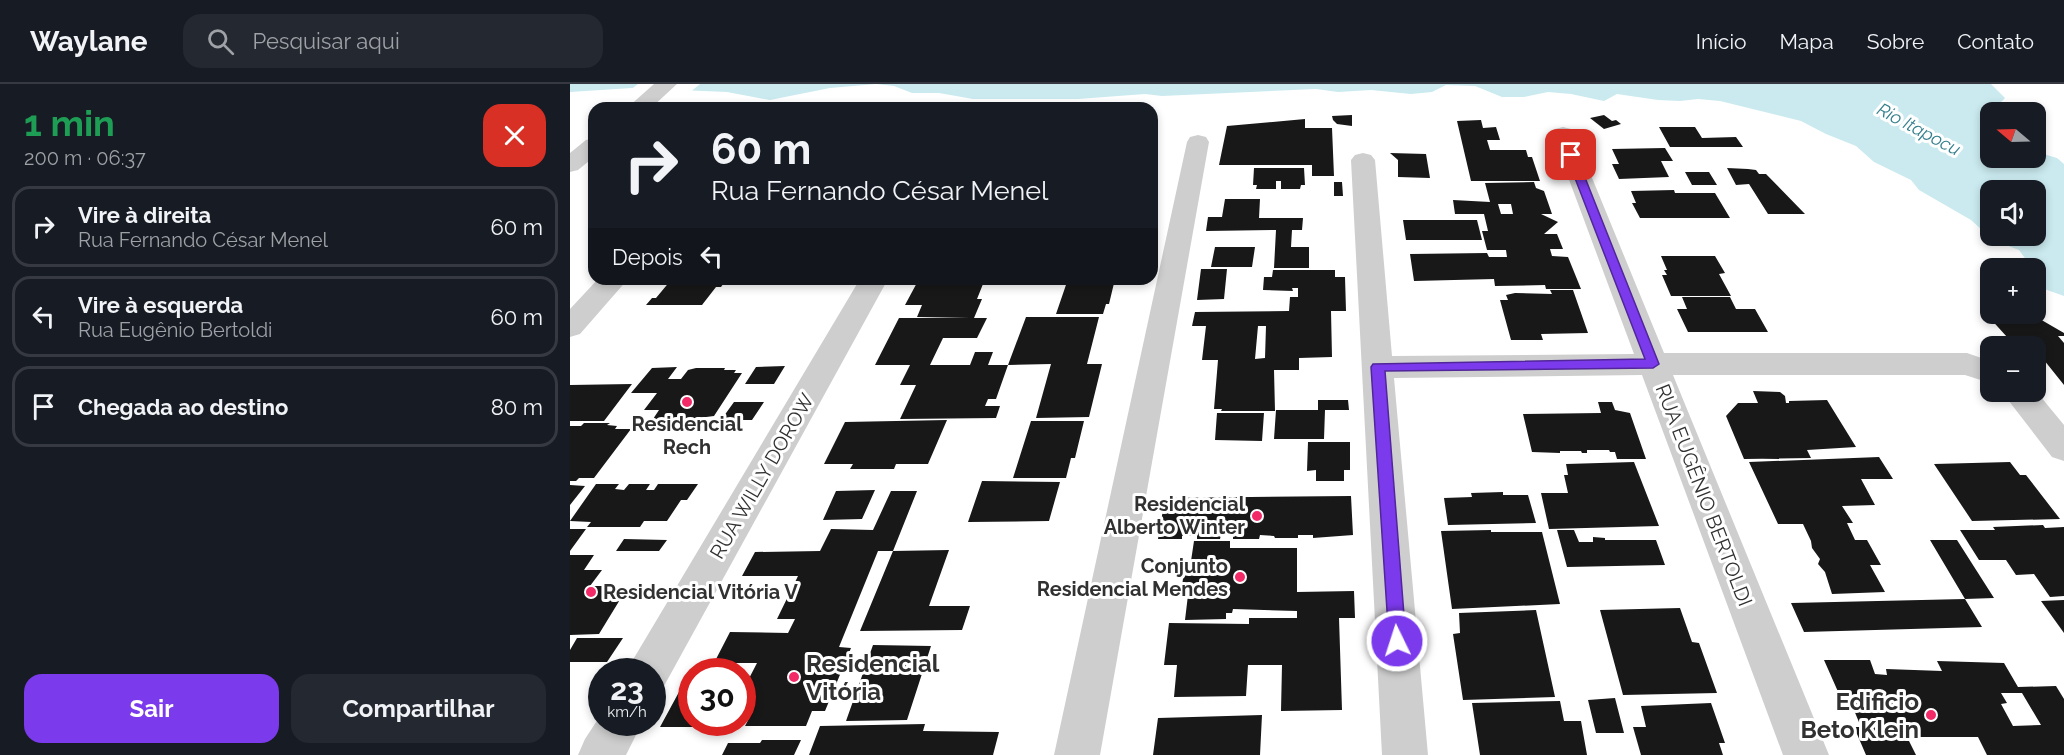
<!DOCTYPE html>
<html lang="pt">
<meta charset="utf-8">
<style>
body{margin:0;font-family:Raleway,sans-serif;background:#242831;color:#f1f3f6;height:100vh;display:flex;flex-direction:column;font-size:22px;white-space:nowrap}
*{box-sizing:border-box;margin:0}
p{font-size:20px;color:#9ea1a6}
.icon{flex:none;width:33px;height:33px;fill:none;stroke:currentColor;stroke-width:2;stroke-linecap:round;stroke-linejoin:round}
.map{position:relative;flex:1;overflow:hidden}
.details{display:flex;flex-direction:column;background:#171b24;width:570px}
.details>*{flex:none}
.banner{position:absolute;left:18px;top:18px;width:570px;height:183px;border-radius:18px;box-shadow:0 3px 9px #0003;background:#171b24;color:#f1f3f6;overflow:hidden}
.needle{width:39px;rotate:289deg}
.fabs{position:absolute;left:1410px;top:18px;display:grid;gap:12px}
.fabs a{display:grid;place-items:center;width:66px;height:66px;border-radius:12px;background:#171b24;box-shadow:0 3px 9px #0003;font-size:30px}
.speed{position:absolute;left:18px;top:574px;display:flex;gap:12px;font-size:30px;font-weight:700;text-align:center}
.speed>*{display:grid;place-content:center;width:78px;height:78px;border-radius:50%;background:#171b24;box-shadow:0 3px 9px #0003;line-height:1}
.speed small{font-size:15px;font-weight:400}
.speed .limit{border:9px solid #d22;background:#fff;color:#111}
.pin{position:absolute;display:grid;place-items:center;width:51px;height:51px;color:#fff;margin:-26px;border-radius:12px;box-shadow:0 3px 9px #0006}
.me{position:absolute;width:66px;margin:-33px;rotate:356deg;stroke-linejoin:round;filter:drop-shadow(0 0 4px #0008)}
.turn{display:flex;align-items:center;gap:21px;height:126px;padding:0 24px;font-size:27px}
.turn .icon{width:78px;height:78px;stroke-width:2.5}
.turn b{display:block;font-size:42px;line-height:51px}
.then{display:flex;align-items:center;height:57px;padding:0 24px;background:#0003;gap:12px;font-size:22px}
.round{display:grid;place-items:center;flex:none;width:63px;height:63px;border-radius:18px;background:#242831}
.overview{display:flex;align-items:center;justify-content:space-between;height:102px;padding:0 24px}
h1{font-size:36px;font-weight:700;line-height:45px;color:#1e9e55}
.primary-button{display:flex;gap:12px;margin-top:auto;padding:12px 24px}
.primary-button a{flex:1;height:69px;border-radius:18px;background:#7c3aed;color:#fff;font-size:24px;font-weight:700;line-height:69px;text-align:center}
.primary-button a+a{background:#242831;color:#f1f3f6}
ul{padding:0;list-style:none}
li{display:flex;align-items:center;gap:18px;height:81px;margin:0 12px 9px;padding:0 12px;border:3px solid #363941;border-radius:18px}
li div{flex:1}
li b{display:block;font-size:22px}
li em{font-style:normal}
header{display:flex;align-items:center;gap:36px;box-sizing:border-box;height:84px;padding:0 30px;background:#171b24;border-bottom:2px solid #363941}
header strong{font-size:28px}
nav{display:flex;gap:33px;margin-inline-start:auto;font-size:21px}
.search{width:420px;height:54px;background:#242831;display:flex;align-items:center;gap:15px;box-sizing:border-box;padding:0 21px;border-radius:18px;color:#9ea1a6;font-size:22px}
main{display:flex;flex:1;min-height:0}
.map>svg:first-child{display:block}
.water{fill:#caeaef;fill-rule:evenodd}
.pier{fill:#fff}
.building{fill:#181818;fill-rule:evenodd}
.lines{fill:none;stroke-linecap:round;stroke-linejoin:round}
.minor{fill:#cecece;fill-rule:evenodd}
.tertiary{fill:#cecece;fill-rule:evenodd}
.route{fill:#7c3aed;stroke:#51269a;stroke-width:1.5}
.poi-dot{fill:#f22a67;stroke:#fff;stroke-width:2}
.labels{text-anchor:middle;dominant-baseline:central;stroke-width:6;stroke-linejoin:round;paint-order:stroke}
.far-water-label{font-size:18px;font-style:italic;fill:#347f8c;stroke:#fff}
.poi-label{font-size:20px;font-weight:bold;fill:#313131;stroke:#fff;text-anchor:end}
.street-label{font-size:20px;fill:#313131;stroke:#fff}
.near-poi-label{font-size:24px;font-weight:bold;fill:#313131;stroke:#fff;text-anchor:start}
</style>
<header>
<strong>Waylane</strong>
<div class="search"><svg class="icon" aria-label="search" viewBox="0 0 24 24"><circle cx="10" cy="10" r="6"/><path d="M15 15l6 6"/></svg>Pesquisar aqui</div>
<nav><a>Início</a><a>Mapa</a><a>Sobre</a><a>Contato</a></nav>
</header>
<main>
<section class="details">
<div class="overview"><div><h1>1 min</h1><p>200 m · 06:37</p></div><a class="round" style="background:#d93025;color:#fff"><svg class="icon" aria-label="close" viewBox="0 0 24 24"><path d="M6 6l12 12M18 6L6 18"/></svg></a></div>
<ul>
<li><svg class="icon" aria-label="right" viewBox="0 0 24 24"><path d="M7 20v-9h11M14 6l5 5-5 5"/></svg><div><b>Vire à direita</b><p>Rua Fernando César Menel</p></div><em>60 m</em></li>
<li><svg class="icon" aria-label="left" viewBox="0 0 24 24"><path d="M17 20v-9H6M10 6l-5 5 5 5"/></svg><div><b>Vire à esquerda</b><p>Rua Eugênio Bertoldi</p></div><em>60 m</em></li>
<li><svg class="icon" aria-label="arrive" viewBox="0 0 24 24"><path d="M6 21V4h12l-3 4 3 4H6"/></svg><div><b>Chegada ao destino</b></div><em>80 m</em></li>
</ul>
<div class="primary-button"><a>Sair</a><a>Compartilhar</a></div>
</section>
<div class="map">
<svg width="1494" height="671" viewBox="0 0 1494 671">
<rect width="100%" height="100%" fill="#fff"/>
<path class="water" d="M 0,0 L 1421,0 L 1435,14 L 1430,19 L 1437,22 L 1442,26 L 1441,28 L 1420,28 L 1420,74 L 1466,74 L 1467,68 L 1487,74 L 1494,80 L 1494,212 L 1466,202 L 1466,184 L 1462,184 L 1449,166 L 1423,156 L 1401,136 L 1349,106 L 1341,96 L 1304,78 L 1286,62 L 1256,50 L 1231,37 L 1150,17 L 1128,15 L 1110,17 L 1088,16 L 1047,10 L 1034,17 L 1001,10 L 978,8 L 954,13 L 932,13 L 905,2 L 876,1 L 862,8 L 841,10 L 801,6 L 768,8 L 746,5 L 592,12 L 575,10 L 508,15 L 403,15 L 369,9 L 342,9 L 324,2 L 306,0 L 260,4 L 200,16 L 157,8 L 62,4 L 0,8 ZM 1420,106 L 1466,106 L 1466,152 L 1420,152 Z"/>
<path class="pier" d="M 68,0 L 130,0 L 118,10 L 59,7 Z"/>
<path class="building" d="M 782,31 L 782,42 L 767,40 L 763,36 L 762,32 Z
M 1034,31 L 1042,37 L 1046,36 L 1051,40 L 1034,45 L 1020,34 Z
M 735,35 L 735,44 L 762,44 L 764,92 L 742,92 L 742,81 L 649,81 L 657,42 Z
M 911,36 L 913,44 L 926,43 L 930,56 L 917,56 L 920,66 L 956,66 L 958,73 L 962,73 L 970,97 L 901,97 L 887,37 Z
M 1089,43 L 1125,43 L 1132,54 L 1166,53 L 1173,63 L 1100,63 Z
M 1095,64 L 1103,77 L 1091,77 L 1099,93 L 1049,95 L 1042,80 L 1049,80 L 1042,65 Z
M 820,69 L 856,70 L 860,94 L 828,93 L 828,76 Z
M 684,84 L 734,84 L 735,101 L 731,101 L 730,105 L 711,105 L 711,97 L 706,97 L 706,105 L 686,105 L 687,101 L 683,101 Z
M 1157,84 L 1178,85 L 1186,86 L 1189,90 L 1196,90 L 1235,130 L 1198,130 L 1179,100 L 1166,101 Z
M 1115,88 L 1139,88 L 1147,101 L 1122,101 Z
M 764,98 L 772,98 L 773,112 L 764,112 Z
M 964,98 L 966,104 L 974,107 L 982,130 L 971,130 L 988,138 L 974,150 L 987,150 L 993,165 L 980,165 L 982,172 L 998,173 L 1011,205 L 976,205 L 975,201 L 925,202 L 924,195 L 844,197 L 840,170 L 917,169 L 919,173 L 937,173 L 936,166 L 917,166 L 912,147 L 918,147 L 914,130 L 885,130 L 883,116 L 920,118 L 915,99 ZM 928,120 L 941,120 L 943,130 L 931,130 Z
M 1104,106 L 1105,109 L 1145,109 L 1160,134 L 1070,134 L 1062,119 L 1066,119 L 1061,107 Z
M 655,115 L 690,115 L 689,134 L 733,134 L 732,146 L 722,146 L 721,163 L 739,163 L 739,184 L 704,184 L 706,146 L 636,147 L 638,133 L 652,133 Z
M 833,136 L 907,136 L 912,156 L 836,156 Z
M 645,163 L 685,163 L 682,183 L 641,183 Z
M 1091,172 L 1145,172 L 1155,189 L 1149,190 L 1161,212 L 1101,212 L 1092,191 L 1097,191 L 1094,186 L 1097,186 Z
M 631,185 L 657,185 L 654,215 L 627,216 Z
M 703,186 L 765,186 L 765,193 L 775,193 L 776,227 L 761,227 L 762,273 L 729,274 L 729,286 L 704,286 L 705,327 L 651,327 L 652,325 L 644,325 L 648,276 L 632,276 L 636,242 L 622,242 L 625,228 L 719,227 L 720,213 L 728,213 L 728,204 L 722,204 L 723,207 L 693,206 L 694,193 L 702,193 ZM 688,242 L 696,242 L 695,274 L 685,275 Z
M 349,195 L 415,195 L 407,215 L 412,215 L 404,234 L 417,234 L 407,254 L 373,254 L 360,281 L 400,281 L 405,268 L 423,268 L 418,281 L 438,281 L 426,315 L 418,315 L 415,322 L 430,322 L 426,334 L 330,335 L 346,301 L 330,301 L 340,281 L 305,281 L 329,234 L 400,234 L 347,233 L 352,221 L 335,221 Z
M 498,195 L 545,195 L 539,220 L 536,220 L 533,230 L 486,230 Z
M 101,196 L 156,196 L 151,203 L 146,203 L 132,221 L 76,221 L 82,214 L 86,214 Z
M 980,206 L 1003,206 L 1018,249 L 971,250 L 973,256 L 941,256 L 930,216 L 938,216 L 936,211 L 945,209 L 982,210 Z
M 1112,213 L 1160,213 L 1166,225 L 1185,225 L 1198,248 L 1118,248 L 1107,225 L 1117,225 Z
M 1423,230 L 1461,230 L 1494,249 L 1494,252 L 1488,252 L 1494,259 L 1494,301 L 1466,266 L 1466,262 L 1462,262 L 1453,253 L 1437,253 L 1418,232 Z
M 456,233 L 529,233 L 517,280 L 532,280 L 519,333 L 466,334 L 481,280 L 438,281 Z
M 215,282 L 204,300 L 175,300 L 186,283 Z
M 107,283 L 98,295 L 111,295 L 118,286 L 126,284 L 155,284 L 154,286 L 166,286 L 164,289 L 172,289 L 144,332 L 121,335 L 118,339 L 89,338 L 90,336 L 83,335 L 89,326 L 74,326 L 87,309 L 61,309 L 82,284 Z
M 62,300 L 34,337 L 0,337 L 0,301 Z
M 1183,307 L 1210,308 L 1215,312 L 1216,319 L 1219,319 L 1219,317 L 1257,316 L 1286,363 L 1237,366 L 1241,374 L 1174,375 L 1156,332 L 1168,319 L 1188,319 Z
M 748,316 L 778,316 L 779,326 L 755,326 L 754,355 L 704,355 L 706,326 L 748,326 Z
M 164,318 L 194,318 L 182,336 L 151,336 Z
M 1028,318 L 1042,318 L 1045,326 L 1060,329 L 1076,375 L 1047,375 L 1045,368 L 1040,368 L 1039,366 L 1017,366 L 1017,369 L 1012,369 L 1011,367 L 990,367 L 990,369 L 962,368 L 953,330 L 1031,329 Z
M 647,329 L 694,329 L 692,357 L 645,356 Z
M 377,336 L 358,380 L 326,380 L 324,385 L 280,385 L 283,380 L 254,380 L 275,338 Z
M 461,337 L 514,337 L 505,374 L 501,374 L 496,394 L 443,394 Z
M 14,339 L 40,339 L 37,341 L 47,342 L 45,345 L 61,345 L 24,394 L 9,394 L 6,397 L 0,397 L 0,342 L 11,342 Z
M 738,358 L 780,358 L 780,386 L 774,386 L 774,397 L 746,397 L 746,386 L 737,387 Z
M 1309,373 L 1323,395 L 1291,395 L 1305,421 L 1272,422 L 1283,439 L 1277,439 L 1285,456 L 1297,456 L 1311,481 L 1300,481 L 1315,508 L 1262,510 L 1255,488 L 1248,480 L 1250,475 L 1242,464 L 1241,457 L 1233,440 L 1208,440 L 1179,378 Z
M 1064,378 L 1089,442 L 979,445 L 971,409 L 998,409 L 994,391 L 998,391 L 996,380 Z
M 1440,378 L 1450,391 L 1456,391 L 1490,435 L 1402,437 L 1364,380 Z
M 412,397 L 490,398 L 479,437 L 398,438 Z
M 26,400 L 49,400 L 45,405 L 54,406 L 59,400 L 80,400 L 76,406 L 84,406 L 88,400 L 128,400 L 117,416 L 111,416 L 97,437 L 74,437 L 70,443 L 17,443 L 21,438 L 0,437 Z
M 0,401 L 15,402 L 0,421 Z
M 305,406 L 292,435 L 253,436 L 266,407 Z
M 321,407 L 347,407 L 323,467 L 308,467 L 269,563 L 281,564 L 255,627 L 242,627 L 236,642 L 175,642 L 183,627 L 172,627 L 172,608 L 187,579 L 144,579 L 160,548 L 218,549 L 225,535 L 207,535 L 228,492 L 172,492 L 185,468 L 250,467 L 261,445 L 303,446 Z
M 933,408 L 933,411 L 958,411 L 966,439 L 878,441 L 874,414 L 902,413 L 901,409 Z
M 781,412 L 783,451 L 743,454 L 743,451 L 728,451 L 728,454 L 705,454 L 704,452 L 690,451 L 689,455 L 663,455 L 663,452 L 651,451 L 650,455 L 627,455 L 627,452 L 612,452 L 612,455 L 588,455 L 595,414 Z
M 1473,441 L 1475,444 L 1494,443 L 1494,512 L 1480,513 L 1464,490 L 1446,491 L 1436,476 L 1409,476 L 1390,446 L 1425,446 L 1423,443 Z
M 0,445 L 16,445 L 0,467 Z
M 921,446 L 921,448 L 972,448 L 990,520 L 882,525 L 871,447 Z
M 987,446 L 1004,446 L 1009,458 L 1023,458 L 1023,453 L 1035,454 L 1035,456 L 1086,456 L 1095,481 L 997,483 Z
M 54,455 L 97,456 L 89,467 L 46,467 Z
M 1360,456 L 1387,456 L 1424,514 L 1395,515 L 1412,543 L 1234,548 L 1221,519 L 1395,515 Z
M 624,457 L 660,457 L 660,464 L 727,464 L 727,508 L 784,507 L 785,534 L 769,534 L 772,626 L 711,627 L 712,581 L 678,581 L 676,612 L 604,613 L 607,581 L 594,581 L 599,539 L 679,540 L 679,534 L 727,534 L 727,527 L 663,525 L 662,529 L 656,529 L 656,535 L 615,536 L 618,511 L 611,511 L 615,478 L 621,477 Z
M 379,466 L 359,522 L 400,522 L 392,546 L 290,547 L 323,467 Z
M 0,471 L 24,471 L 14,486 L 32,486 L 20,502 L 46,502 L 38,514 L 51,514 L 29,550 L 0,551 Z
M 1494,516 L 1494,549 L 1471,517 Z
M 1110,524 L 1122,558 L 1129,559 L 1147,609 L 1053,611 L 1030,526 Z
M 966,526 L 985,613 L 893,616 L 883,550 L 890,549 L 889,529 Z
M 7,554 L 53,554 L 37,578 L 0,578 L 0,566 Z
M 303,561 L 361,562 L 337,636 L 276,637 Z
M 1254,576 L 1300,576 L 1305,590 L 1317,591 L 1316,585 L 1372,587 L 1367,577 L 1434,579 L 1448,603 L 1486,602 L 1494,615 L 1494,671 L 1417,671 L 1408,653 L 1337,653 L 1346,671 L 1296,671 L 1284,643 L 1291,643 L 1281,619 L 1273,619 ZM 1431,609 L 1452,609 L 1471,641 L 1443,642 L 1431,620 L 1437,619 Z
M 109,608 L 122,608 L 122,639 L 161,639 L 159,643 L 90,643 Z
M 1045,614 L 1054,649 L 1026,649 L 1018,616 Z
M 990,617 L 994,637 L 1011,637 L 1017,671 L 910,671 L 902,619 Z
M 1141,619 L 1155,659 L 1149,659 L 1153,671 L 1071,671 L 1063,643 L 1076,643 L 1071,622 Z
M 692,631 L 690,671 L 583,671 L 588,634 Z
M 355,640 L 353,647 L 429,648 L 423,671 L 239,671 L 250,642 Z
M 192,656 L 231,656 L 224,671 L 152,671 L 158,659 L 190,659 Z"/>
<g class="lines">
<path class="minor" d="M 993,43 L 1001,45 L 1004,50 L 1094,269 L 1397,269 L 1420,277 L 1420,299 L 1395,291 L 1103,291 L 1259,671 L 1213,671 L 1072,291 L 824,294 L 858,671 L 812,671 L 781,76 L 785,71 L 793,69 L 801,71 L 805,76 L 822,272 L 1064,270 L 982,50 L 985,45 Z
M 628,51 L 636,53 L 639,58 L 530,671 L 484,671 L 617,58 L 620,53 Z
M 28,195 L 58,195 L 10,250 L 0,253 L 0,225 Z
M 290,195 L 318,195 L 94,602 L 82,606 L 82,588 L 58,588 L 64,574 Z
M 1466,307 L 1494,341 L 1494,377 L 1482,373 L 1432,308 Z
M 32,629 L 32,639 L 72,639 L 56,671 L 8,671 L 15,655 Z"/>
<path class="tertiary" d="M 84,0 L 107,0 L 81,24 L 57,24 Z
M 24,54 L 24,73 L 8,86 L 0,88 L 0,69 L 16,56 Z"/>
</g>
<path class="route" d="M 998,69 L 1006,71 L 1089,280 L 1083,284 L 815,287 L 836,557 L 833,562 L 827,565 L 821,562 L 819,557 L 801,283 L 803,280 L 1075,275 L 996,71 Z"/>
<g class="poi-dot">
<circle cx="117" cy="318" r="6"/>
<circle cx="687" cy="432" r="6"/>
<circle cx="670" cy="493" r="6"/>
<circle cx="21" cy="508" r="6"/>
<circle cx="224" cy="593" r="6"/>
<circle cx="1361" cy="631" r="6"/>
</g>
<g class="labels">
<g class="far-water-label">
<text transform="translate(1349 45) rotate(28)">Rio Itapocu</text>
</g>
<g class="poi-label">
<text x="117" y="340" text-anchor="middle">Residencial<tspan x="117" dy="23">Rech</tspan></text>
<text x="675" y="420">Residencial<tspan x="675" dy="23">Alberto Winter</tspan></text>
<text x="658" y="482">Conjunto<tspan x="658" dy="23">Residencial Mendes</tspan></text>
<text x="33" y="508" text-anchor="start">Residencial Vitória V</text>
</g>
<g class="street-label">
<text transform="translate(192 392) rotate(-60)">RUA WILLY DOROW</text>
<text transform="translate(1134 411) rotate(69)">RUA EUGÊNIO BERTOLDI</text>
</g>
<g class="near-poi-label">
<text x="236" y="579">Residencial<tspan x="236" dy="28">Vitória</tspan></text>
<text x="1349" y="617" text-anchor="end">Edificio<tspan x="1349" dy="28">Beto Klein</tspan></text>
</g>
</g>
</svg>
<div class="fabs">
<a><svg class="needle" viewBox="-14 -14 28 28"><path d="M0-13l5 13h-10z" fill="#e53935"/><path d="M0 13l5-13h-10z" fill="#9ea1a6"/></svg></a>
<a><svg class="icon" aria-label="sound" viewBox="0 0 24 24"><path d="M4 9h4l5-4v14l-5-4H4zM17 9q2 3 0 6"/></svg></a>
<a>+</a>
<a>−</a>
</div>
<div class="speed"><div>23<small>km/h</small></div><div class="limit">30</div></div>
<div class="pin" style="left:1001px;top:71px;background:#d93025"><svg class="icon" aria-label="arrive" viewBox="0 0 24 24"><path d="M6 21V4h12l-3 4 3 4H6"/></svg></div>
<svg class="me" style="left:827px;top:557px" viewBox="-20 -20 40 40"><circle r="17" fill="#7c3aed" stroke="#fff" stroke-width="3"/><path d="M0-11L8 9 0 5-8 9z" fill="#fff"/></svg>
<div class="banner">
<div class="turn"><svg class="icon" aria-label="right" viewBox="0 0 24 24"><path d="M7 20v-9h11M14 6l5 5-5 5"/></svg><div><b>60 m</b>Rua Fernando César Menel</div></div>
<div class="then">Depois<svg class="icon" aria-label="left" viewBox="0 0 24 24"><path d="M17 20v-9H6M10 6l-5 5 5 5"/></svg></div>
</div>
</div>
</main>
